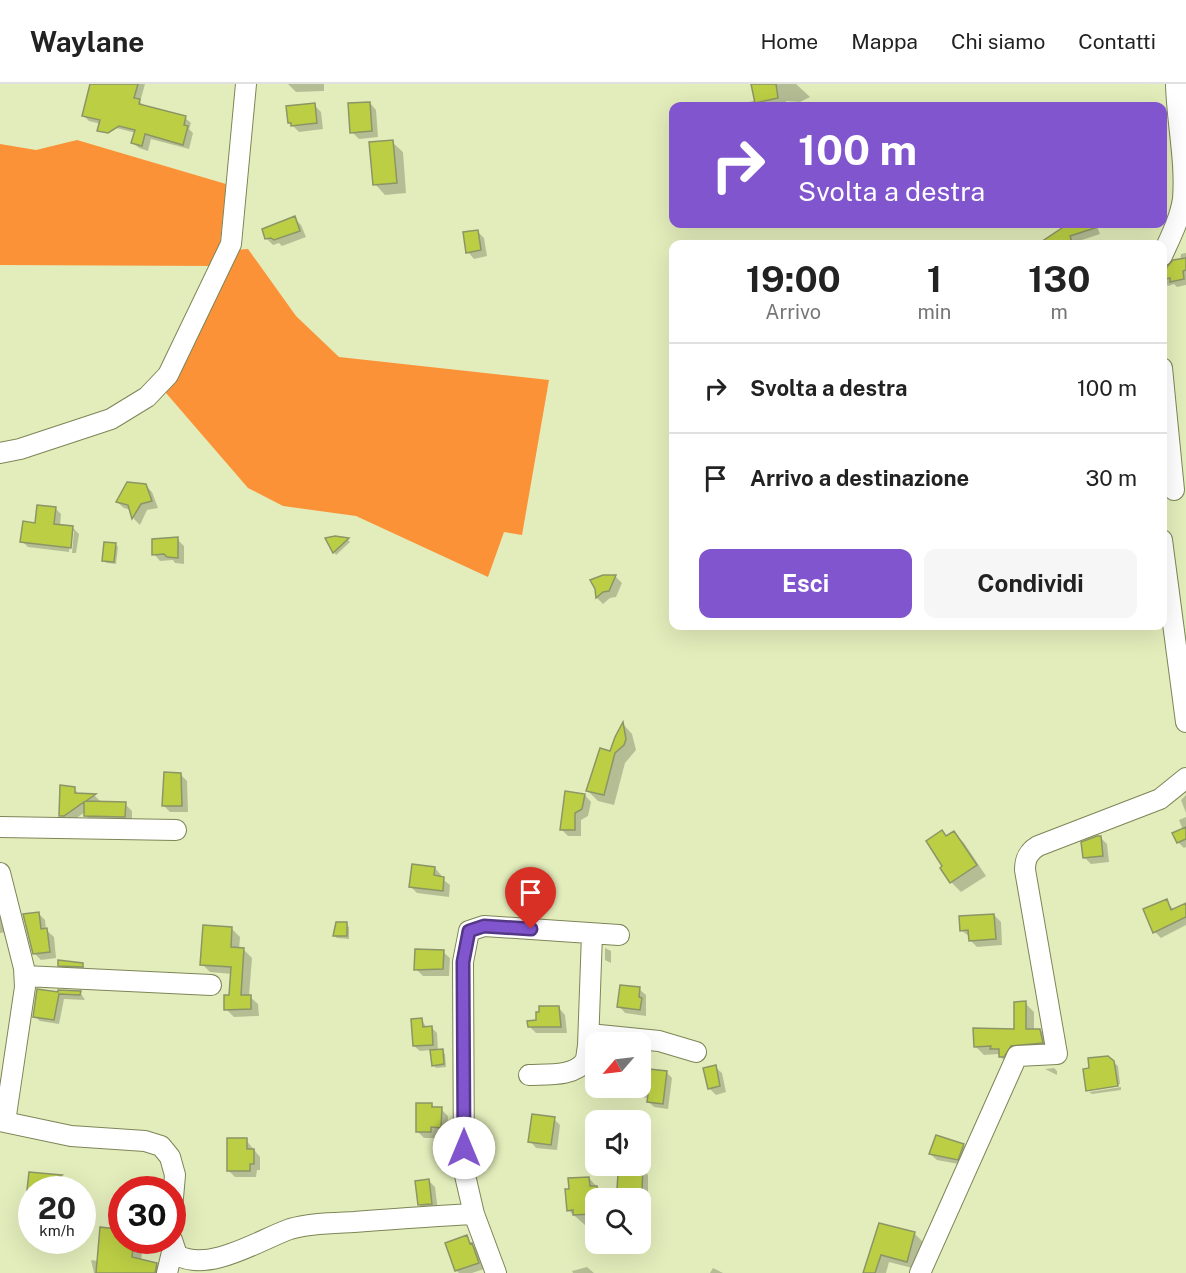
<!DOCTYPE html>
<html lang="it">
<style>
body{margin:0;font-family:"Public Sans",sans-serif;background:#f6f6f6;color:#222;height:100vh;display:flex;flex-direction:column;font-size:22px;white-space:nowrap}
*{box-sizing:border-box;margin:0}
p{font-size:20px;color:#767676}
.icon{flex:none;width:33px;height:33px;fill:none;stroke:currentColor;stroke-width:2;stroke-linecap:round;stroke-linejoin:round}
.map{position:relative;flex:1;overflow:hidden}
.sheet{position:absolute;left:669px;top:156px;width:498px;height:390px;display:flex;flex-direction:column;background:#fff;border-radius:12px;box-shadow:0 6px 24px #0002}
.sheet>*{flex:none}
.guide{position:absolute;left:669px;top:18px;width:498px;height:126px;border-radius:12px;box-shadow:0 6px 24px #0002;background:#8155ce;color:#fff;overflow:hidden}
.needle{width:39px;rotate:242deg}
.tools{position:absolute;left:585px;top:948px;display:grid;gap:12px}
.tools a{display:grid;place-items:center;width:66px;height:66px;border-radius:12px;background:#fff;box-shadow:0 6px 24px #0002;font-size:30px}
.speed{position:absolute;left:18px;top:1092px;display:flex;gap:12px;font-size:30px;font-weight:700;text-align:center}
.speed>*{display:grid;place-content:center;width:78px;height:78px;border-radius:50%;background:#fff;box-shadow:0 6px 24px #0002;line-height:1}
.speed small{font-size:15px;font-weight:400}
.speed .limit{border:9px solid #d22;background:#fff;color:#111}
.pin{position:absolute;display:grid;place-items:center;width:51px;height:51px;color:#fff;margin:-62px -26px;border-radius:50% 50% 50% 0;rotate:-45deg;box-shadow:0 0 6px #0007}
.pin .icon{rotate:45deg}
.me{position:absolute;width:66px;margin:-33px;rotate:0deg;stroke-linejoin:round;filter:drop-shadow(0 0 4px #0008)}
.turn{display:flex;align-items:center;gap:21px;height:126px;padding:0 30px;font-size:27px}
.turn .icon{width:78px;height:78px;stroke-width:2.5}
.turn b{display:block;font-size:42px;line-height:51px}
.eta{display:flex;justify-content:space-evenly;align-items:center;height:102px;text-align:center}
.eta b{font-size:36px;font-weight:700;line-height:42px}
.cta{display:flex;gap:12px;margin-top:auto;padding:12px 30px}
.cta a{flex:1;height:69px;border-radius:12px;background:#8155ce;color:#fff;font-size:24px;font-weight:700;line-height:69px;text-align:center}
.cta a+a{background:#f6f6f6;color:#222}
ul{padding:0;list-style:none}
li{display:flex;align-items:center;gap:18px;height:90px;padding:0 30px;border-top:2px solid #e0e0e0}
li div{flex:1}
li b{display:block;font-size:22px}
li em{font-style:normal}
header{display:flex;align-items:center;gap:36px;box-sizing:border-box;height:84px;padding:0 30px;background:#fff;border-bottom:2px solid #e0e0e0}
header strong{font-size:28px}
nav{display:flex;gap:33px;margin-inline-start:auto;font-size:21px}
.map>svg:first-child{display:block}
.forest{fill:#fb9238}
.shadow{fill:#0003}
.building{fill:#bccf44;stroke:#8c9566;stroke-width:1.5}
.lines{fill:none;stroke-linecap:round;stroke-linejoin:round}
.minor-casing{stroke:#7d8557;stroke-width:22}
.minor{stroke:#fff;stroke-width:20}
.route-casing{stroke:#543786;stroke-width:15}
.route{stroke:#8155ce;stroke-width:10}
</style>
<header>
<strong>Waylane</strong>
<nav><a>Home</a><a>Mappa</a><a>Chi siamo</a><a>Contatti</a></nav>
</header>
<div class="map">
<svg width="1186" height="1189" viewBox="0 0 1186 1189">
<rect width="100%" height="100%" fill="#e3edbb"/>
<path class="forest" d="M 77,56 L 226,100 L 218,182 L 0,181 L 0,60 L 36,66 Z
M 248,165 L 296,232 L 339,273 L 549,296 L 522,451 L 504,448 L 488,493 L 356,432 L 283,422 L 248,404 L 166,309 L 234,166 Z"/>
<path class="shadow" d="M 92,0 L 145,0 L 140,18 L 145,23 L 185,34 L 191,39 L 189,45 L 193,49 L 189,65 L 151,55 L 148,67 L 139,64 L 133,59 L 136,49 L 89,37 L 83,31 Z
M 288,0 L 324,0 L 324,7 L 296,8 Z
M 758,0 L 796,0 L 810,13 L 800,18 L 786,17 L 787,22 L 750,22 L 749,18 L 756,16 Z
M 370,19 L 376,26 L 378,53 L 359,55 L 352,48 Z
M 314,21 L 321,28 L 323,45 L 299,48 L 289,38 Z
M 392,58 L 403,68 L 406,109 L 385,111 L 375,100 Z
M 294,134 L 301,141 L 306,153 L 282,162 L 279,159 L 273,161 L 267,155 Z
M 1071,140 L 1096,140 L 1100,150 L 1076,158 L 1077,160 L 1046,160 L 1044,158 Z
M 477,147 L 484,154 L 487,172 L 474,175 L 468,168 Z
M 1186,169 L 1186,201 L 1177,203 L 1174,200 L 1168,202 L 1162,196 L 1168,183 L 1180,177 L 1181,170 Z
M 145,401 L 152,408 L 158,424 L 147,426 L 140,441 L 134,435 L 131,426 L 124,424 L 117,418 Z
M 55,424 L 61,430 L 60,442 L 73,444 L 79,450 L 76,469 L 72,469 L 74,447 L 71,447 L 69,468 L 28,463 L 22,457 Z
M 335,454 L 348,456 L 350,458 L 336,471 L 334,468 Z
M 177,455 L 184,462 L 184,480 L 175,479 L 173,476 L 160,477 L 154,470 Z
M 115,460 L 118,463 L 116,480 L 107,479 L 104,477 Z
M 615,492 L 622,499 L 616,513 L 610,514 L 603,520 L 597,514 L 597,504 Z
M 623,640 L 632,650 L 636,666 L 625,679 L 614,721 L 598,717 L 588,707 L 611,669 Z
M 180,690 L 187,697 L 188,728 L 170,728 L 164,722 Z
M 74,705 L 80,711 L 95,712 L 102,719 L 125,720 L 132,727 L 132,739 L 92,738 L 85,731 L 85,728 L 71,738 L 68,738 L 61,731 Z
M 585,711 L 591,718 L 588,732 L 581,736 L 581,752 L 568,752 L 561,745 Z
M 1186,711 L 1186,729 L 1181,716 Z
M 1186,733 L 1186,763 L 1184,764 L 1178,758 L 1183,746 L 1179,736 Z
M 954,748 L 964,759 L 986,792 L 961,808 L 951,798 L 947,753 Z
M 1100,753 L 1107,760 L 1109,778 L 1091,780 L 1084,773 Z
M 435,784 L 441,791 L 441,794 L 450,801 L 449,813 L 417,809 L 410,802 Z
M 1166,817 L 1174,826 L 1186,823 L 1186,841 L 1161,854 L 1155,848 Z
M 38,829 L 45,836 L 46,846 L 54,853 L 56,874 L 41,876 L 34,869 Z
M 0,831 L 3,834 L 7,848 L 0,849 Z
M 994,831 L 1001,838 L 1002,861 L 977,863 L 970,856 L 970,853 L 961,846 Z
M 346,840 L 349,843 L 349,855 L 337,854 L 334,852 Z
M 232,845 L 240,853 L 239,865 L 244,866 L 252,874 L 249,912 L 258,920 L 259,932 L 234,933 L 226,925 L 230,913 L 232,890 L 210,888 L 202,880 Z
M 605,864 L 611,867 L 611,879 L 605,876 Z
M 443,868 L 450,874 L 449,892 L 423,892 L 416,885 Z
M 82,880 L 85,885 L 63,884 L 60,881 Z
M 639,905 L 646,911 L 646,932 L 625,929 L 619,922 Z
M 80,908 L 85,916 L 64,915 L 59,940 L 40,937 L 34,932 L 59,910 Z
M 1025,919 L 1034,928 L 1034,946 L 1040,946 L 1049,955 L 1051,967 L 1009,981 L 998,970 L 984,971 L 975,962 L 1016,946 Z
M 559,924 L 565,931 L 567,949 L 536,949 L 529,942 L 537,937 L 541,930 Z
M 421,935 L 427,944 L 431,943 L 437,949 L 438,967 L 442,967 L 445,970 L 446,983 L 436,984 L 433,981 L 432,966 L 420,967 L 414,962 Z
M 1113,978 L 1118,982 L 1120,1000 L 1089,1005 L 1089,1007 L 1088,1006 Z
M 715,983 L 722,989 L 726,1008 L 716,1011 L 709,1004 Z
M 1054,984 L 1057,987 L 1057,991 L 1045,985 Z
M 667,989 L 672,994 L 668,1025 L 654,1023 L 649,1018 L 649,1014 L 640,1013 L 635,1007 L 636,1004 L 640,1004 Z
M 1121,1003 L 1121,1006 L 1092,1010 L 1089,1008 Z
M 432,1021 L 435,1025 L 441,1025 L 448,1032 L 447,1050 L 437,1049 L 437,1054 L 424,1054 L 417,1047 Z
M 554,1035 L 560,1041 L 557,1066 L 536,1064 L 530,1057 Z
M 937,1053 L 964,1062 L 970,1068 L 964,1081 L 937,1076 L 930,1070 Z
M 246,1056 L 260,1073 L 260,1086 L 257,1086 L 256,1093 L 235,1093 L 228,1086 Z
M 643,1085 L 648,1091 L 648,1112 L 625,1111 L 619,1105 Z
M 31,1090 L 62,1092 L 67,1098 L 54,1106 L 32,1106 L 32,1116 L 27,1112 Z
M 589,1094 L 607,1114 L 596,1114 L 596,1141 L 585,1141 L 568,1126 Z
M 428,1096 L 435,1103 L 438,1127 L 427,1127 L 420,1121 Z
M 880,1140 L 914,1149 L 923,1158 L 916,1185 L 889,1178 L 886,1189 L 865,1189 Z
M 116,1146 L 120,1150 L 122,1156 L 139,1156 L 143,1160 L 141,1177 L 156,1180 L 165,1189 L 94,1189 L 91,1176 L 98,1177 Z
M 466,1153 L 478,1167 L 484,1185 L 472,1189 L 459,1189 L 456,1186 Z
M 587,1183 L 594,1189 L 573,1189 L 572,1187 Z
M 713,1184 L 723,1189 L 710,1189 Z"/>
<path class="building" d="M 90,0 L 138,0 L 134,14 L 140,15 L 139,20 L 186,32 L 184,41 L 188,42 L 183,61 L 145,50 L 142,62 L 131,59 L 135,46 L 119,42 L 108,49 L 97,47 L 100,36 L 82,32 Z
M 751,0 L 776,0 L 778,14 L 755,19 Z
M 370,18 L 372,47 L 350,49 L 348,19 Z
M 315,19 L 317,39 L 291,42 L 291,39 L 288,39 L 286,22 Z
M 393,56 L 397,99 L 373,101 L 369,58 Z
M 295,132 L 300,147 L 274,156 L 271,154 L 265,155 L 262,145 Z
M 1068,140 L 1100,140 L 1101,142 L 1070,152 L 1072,158 L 1065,160 L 1038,160 Z
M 478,146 L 481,166 L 466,169 L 463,148 Z
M 1186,174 L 1186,186 L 1183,187 L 1184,195 L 1170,198 L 1170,194 L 1162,196 L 1167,183 L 1173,176 Z
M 127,398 L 146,400 L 152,417 L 141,420 L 132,435 L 128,421 L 116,418 Z
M 37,421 L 56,423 L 54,440 L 73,442 L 71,464 L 20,458 L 23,437 L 35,439 Z
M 335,452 L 349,454 L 333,469 L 325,454 Z
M 178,453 L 178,474 L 167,473 L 164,470 L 152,471 L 152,455 Z
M 104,458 L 116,459 L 114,478 L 102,477 Z
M 603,491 L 616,491 L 609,507 L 603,508 L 596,514 L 595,505 L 590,496 Z
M 623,638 L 626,655 L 624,661 L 615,669 L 604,711 L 586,707 L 600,664 L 610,667 L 615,653 Z
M 164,688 L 181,689 L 182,722 L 162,722 Z
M 60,701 L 75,703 L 75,709 L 96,710 L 86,717 L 126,718 L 125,733 L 84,732 L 84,718 L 64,732 L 59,732 Z
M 565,707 L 585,710 L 582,725 L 575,729 L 575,746 L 560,746 Z
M 1186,743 L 1186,755 L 1177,759 L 1172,749 Z
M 942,746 L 946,752 L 954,747 L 977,781 L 950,799 L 940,784 L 942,782 L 926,757 Z
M 1097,752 L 1101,752 L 1103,772 L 1083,774 L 1081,758 Z
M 412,780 L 435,783 L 434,791 L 444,793 L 443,807 L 409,803 Z
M 1167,815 L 1171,826 L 1186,819 L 1186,833 L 1153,849 L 1143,825 Z
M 39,828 L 41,845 L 47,844 L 50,868 L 33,870 L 23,830 Z
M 994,830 L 996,855 L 969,857 L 968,846 L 960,847 L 959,832 Z
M 336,838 L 347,838 L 347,852 L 333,852 Z
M 203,841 L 232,843 L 231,863 L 244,864 L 241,911 L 251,911 L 251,925 L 224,926 L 224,911 L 229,911 L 231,883 L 200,881 Z
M 415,865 L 444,866 L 443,885 L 414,886 Z
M 58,876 L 83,879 L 83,883 L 58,882 Z
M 620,901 L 640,903 L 639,913 L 642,914 L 640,926 L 617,923 Z
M 37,905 L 58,908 L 58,906 L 81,907 L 80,911 L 59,910 L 54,936 L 33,933 Z
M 1026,917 L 1026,945 L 1040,945 L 1043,959 L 1011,962 L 1004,973 L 999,973 L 999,965 L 990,965 L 991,962 L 974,963 L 973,944 L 1014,945 L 1014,918 Z
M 539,922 L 559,922 L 561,943 L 528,943 L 527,937 L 536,936 L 536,928 L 539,928 Z
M 422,934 L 423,943 L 432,942 L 433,961 L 413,962 L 411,935 Z
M 443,965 L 444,980 L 432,982 L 430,966 Z
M 1108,972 L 1114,977 L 1118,1002 L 1086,1007 L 1083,985 L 1089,984 L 1088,974 Z
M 716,981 L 720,1002 L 708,1005 L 703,984 Z
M 640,984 L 667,987 L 663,1020 L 647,1018 L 648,1010 L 640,1009 Z
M 416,1019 L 432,1019 L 432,1023 L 442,1023 L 441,1044 L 431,1043 L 431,1048 L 416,1048 Z
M 532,1030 L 555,1033 L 551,1061 L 528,1058 Z
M 936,1051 L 964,1060 L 958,1076 L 929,1070 Z
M 227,1054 L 247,1054 L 247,1065 L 254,1065 L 254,1080 L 250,1080 L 250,1087 L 227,1087 Z
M 631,1083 L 643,1083 L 642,1106 L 617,1105 L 618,1090 L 631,1090 Z
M 29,1088 L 62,1091 L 46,1100 L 46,1106 L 27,1106 Z
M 589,1093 L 590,1102 L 597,1102 L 598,1114 L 592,1117 L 593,1130 L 573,1131 L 573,1126 L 567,1127 L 565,1105 L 569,1105 L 568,1094 Z
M 429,1095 L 432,1120 L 418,1121 L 415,1097 Z
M 879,1139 L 915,1148 L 907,1178 L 881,1171 L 875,1189 L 863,1189 Z
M 100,1143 L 117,1145 L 117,1148 L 122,1149 L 122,1156 L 134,1156 L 132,1173 L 157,1179 L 155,1189 L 96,1189 Z
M 467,1151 L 470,1160 L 472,1159 L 479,1179 L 455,1187 L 445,1159 Z"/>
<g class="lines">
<defs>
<path id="minor" d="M 1162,172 C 1170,154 1180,135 1183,115 C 1186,77 1177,39 1176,0
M 1162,284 L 1174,406
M 0,369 L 20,365 L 111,335 L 147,313 L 168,291 L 231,160 L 246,0
M 1162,456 L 1186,638
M 0,743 L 176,746
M 0,789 L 24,884 L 25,903 L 5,1038
M 25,892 L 211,901
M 589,950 L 659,957 L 696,968
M 529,991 C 545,990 575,993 585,977 C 587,973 587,966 588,962 L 592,850
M 0,1037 L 71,1052 L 145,1057 L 161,1062 L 170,1073 L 175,1091 L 172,1125
M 172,1156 L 177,1171 C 209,1189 259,1156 290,1145 C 309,1139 334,1139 354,1138 C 394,1135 434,1132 474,1130
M 167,1189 L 173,1164
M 496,1189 L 474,1130 L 464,1087 L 463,878 L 469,847 L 484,842 L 619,851
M 920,1189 L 1017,972 L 1057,970 L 1025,786 C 1025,775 1028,768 1038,762 L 1160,715 L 1186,694"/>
</defs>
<use href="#minor" class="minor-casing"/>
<use href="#minor" class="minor"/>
</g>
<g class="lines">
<defs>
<path id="route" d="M 464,1064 L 463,878 L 469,847 L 484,842 L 531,845"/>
</defs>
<use href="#route" class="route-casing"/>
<use href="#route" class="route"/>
</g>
</svg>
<div class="tools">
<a><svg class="needle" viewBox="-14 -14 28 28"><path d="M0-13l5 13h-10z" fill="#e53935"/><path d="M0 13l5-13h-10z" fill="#767676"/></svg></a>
<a><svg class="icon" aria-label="sound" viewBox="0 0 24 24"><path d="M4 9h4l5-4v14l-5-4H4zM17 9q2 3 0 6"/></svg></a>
<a><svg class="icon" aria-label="search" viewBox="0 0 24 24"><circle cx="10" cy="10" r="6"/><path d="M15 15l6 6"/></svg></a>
</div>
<div class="speed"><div>20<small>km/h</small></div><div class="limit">30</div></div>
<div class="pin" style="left:531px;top:845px;background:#d93025"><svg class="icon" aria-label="arrive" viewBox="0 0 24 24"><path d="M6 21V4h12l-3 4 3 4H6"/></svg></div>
<svg class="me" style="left:464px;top:1064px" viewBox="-20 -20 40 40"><circle r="19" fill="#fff"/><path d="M0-13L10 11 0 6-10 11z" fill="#8155ce"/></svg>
<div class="guide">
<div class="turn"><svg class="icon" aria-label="right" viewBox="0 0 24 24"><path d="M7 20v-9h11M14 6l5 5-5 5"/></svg><div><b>100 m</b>Svolta a destra</div></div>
</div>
<section class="sheet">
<div class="eta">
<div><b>19:00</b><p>Arrivo</p></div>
<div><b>1</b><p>min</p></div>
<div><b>130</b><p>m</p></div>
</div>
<ul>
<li><svg class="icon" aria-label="right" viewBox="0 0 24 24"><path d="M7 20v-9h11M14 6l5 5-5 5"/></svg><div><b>Svolta a destra</b></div><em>100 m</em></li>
<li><svg class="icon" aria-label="arrive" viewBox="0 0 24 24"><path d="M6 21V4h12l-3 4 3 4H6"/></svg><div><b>Arrivo a destinazione</b></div><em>30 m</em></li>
</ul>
<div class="cta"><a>Esci</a><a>Condividi</a></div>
</section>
</div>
